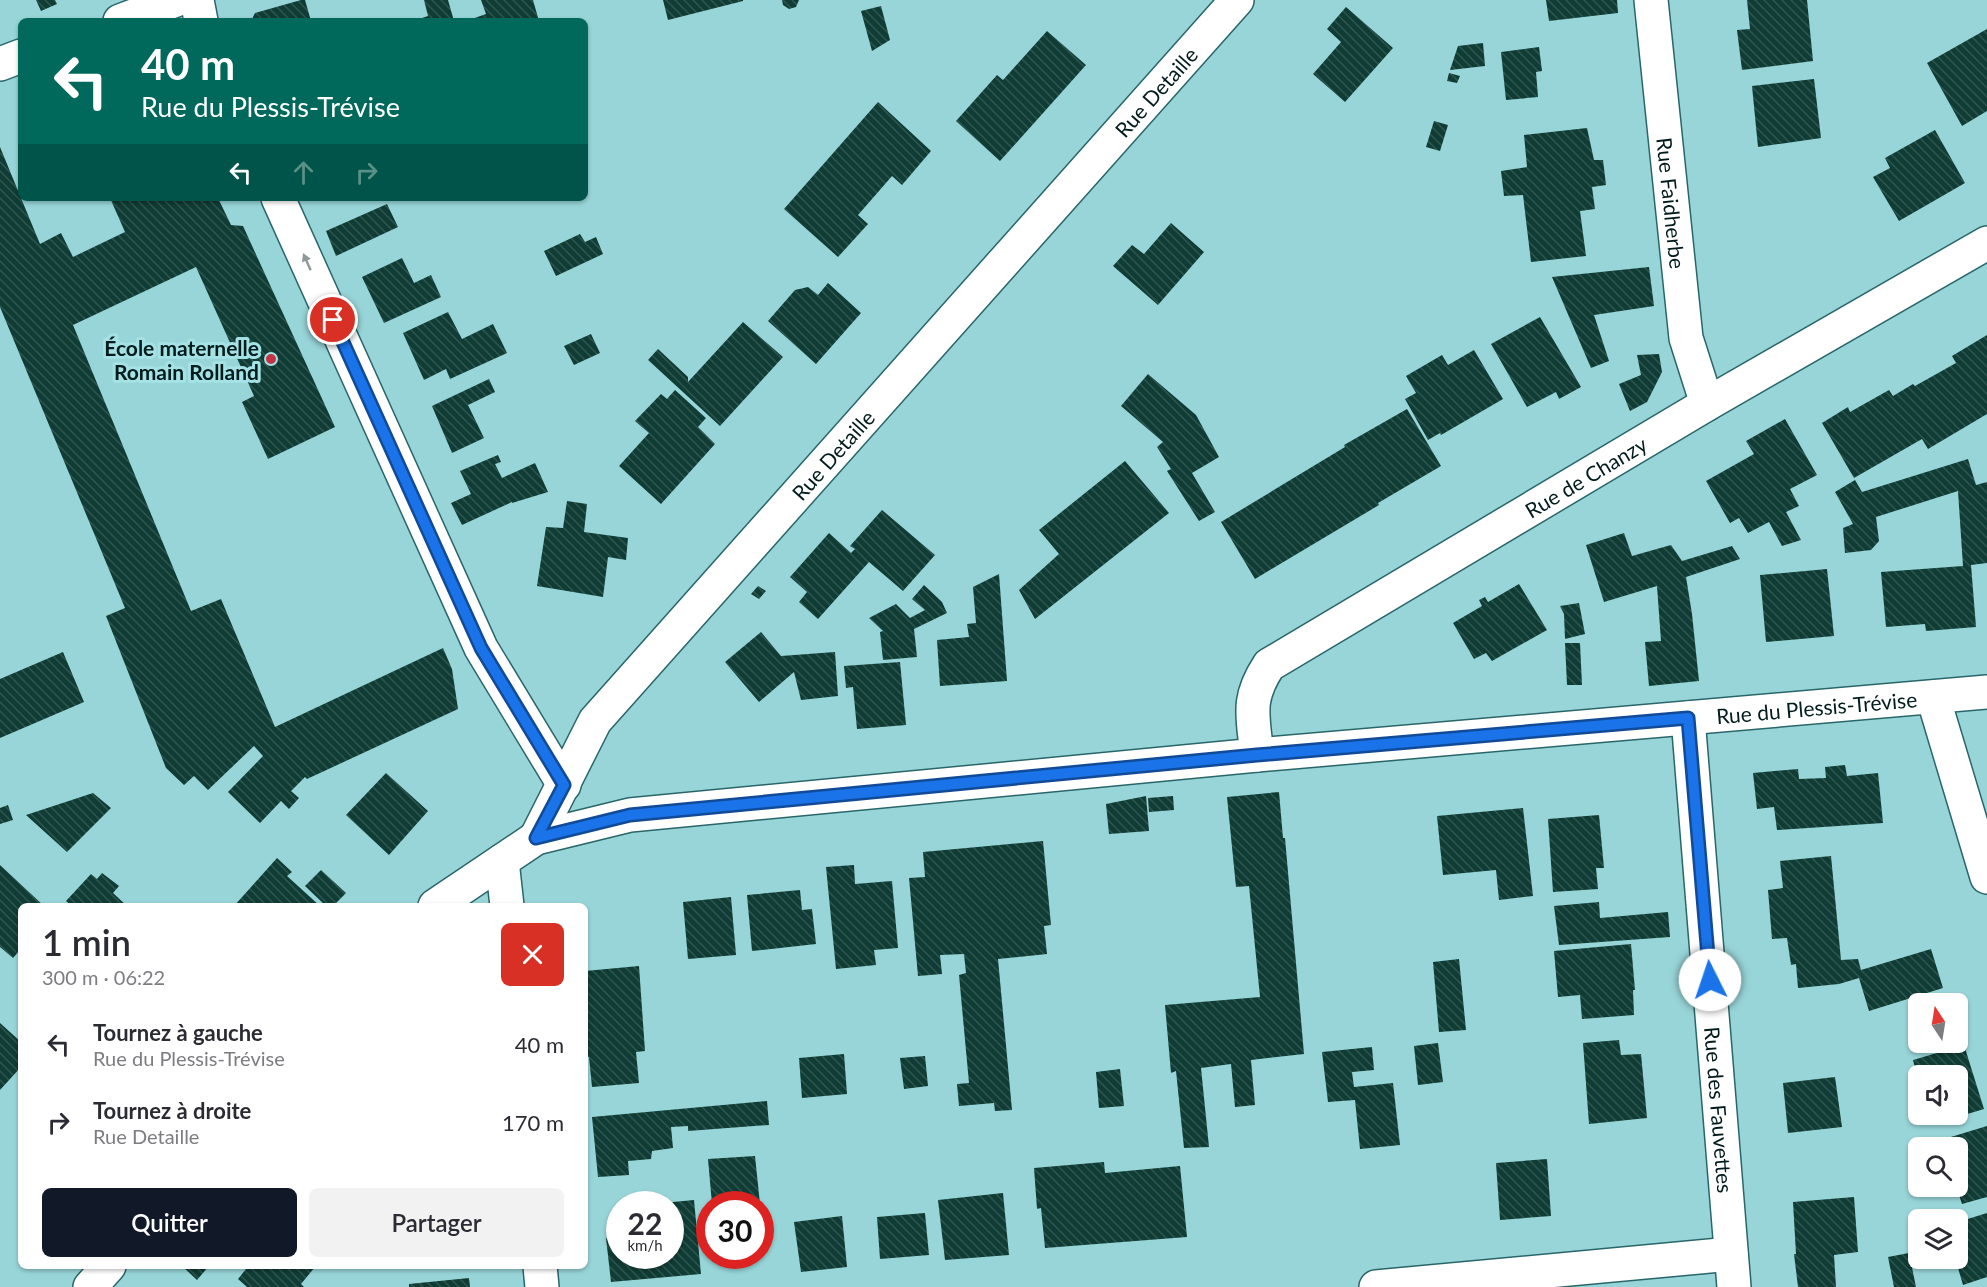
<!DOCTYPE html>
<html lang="fr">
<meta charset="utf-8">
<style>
body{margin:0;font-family:Lato,sans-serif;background:#f2f2f3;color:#2b2b33;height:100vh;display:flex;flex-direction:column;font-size:22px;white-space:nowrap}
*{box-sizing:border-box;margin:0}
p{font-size:20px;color:#7c7c81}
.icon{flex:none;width:33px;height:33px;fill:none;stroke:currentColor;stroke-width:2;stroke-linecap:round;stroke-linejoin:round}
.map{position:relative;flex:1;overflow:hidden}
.sheet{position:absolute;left:18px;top:903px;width:570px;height:366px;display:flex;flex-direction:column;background:#fff;border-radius:9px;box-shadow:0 2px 4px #0004}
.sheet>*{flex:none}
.guide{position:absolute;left:18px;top:18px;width:570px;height:183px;border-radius:9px;box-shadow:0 2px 4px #0004;background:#00695c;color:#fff;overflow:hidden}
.needle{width:39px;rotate:348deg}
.controls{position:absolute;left:1908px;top:993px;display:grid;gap:12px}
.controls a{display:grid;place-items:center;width:60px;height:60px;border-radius:9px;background:#fff;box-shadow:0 2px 4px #0004;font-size:30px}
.speed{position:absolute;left:606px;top:1191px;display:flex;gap:12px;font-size:30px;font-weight:700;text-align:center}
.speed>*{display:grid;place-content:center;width:78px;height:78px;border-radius:50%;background:#fff;box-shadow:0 2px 4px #0004;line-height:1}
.speed small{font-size:15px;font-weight:400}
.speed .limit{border:9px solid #d22;background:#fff;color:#111}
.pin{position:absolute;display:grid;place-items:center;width:51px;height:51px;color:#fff;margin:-26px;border:3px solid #fff;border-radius:50%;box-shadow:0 2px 6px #0007}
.me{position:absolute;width:66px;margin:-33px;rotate:356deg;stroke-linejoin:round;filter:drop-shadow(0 0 4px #0008)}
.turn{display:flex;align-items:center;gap:21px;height:126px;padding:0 24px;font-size:27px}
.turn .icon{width:78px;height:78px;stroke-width:2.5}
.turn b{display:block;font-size:42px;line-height:51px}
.lanes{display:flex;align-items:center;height:57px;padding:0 24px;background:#0003;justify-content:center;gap:30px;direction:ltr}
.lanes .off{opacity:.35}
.round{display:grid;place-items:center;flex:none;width:63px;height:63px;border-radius:9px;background:#f2f2f3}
.head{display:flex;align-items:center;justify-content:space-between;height:102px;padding:0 24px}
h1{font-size:36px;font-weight:600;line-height:45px}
.action{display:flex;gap:12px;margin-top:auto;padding:12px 24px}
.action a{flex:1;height:69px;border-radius:9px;background:#111827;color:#fff;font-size:24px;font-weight:600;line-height:69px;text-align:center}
.action a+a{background:#f2f2f3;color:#2b2b33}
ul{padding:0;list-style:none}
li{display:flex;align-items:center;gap:18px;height:78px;padding:0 24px}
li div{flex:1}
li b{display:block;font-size:22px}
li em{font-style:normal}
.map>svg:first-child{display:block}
.building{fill:url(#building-back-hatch)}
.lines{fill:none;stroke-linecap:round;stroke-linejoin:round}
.street-casing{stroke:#296669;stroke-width:36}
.secondary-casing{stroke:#296669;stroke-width:36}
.street{stroke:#fff;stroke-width:33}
.secondary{stroke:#fff;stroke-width:33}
.oneway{fill:#8d9899}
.route-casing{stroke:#114b97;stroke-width:15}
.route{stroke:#1a73e8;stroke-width:10}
.poi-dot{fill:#c43344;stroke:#a5e2e5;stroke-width:2}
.labels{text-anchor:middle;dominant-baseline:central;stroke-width:6;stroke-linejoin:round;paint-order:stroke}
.street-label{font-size:21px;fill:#021b1c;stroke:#a5e2e5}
.poi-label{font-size:21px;font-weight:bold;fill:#021b1c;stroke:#a5e2e5;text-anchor:end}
</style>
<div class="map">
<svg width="1987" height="1287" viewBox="0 0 1987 1287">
<defs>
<pattern id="building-back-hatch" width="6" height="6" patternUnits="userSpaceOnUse" patternTransform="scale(1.5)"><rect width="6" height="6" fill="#0f3c34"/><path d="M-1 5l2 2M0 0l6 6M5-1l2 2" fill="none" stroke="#30554f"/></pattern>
</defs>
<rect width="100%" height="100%" fill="#98d5d8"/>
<path class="building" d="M 36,0 L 55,0 L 57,4 L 41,11 Z
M 301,0 L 305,0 L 311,21 L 251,21 L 255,13 Z
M 424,0 L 448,0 L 454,21 L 413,21 L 428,16 Z
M 481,0 L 533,0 L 539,21 L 466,21 L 486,14 Z
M 663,0 L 743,0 L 743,1 L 668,20 Z
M 782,0 L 799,0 L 796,7 L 789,9 L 783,5 Z
M 1546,0 L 1617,0 L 1618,13 L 1549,21 Z
M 1747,0 L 1807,0 L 1813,61 L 1742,70 L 1737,30 L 1750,29 Z
M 881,6 L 890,40 L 872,51 L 861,11 Z
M 1346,7 L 1393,48 L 1345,102 L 1313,74 L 1341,42 L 1327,29 Z
M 1987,29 L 1987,111 L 1962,126 L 1927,63 Z
M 1047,31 L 1086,65 L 1000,161 L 956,121 L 997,75 L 1003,80 Z
M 1483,43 L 1485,66 L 1450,70 L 1458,46 Z
M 1539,47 L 1542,71 L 1536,72 L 1538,97 L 1506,100 L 1501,52 Z
M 1449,73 L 1460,76 L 1457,83 L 1447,81 Z
M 1814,79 L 1821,138 L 1758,147 L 1752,86 Z
M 878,102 L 931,151 L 902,185 L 892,176 L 879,191 L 858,215 L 868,224 L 838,257 L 784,209 Z
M 1434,121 L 1448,125 L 1440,151 L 1426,147 Z
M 1587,128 L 1594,160 L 1603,160 L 1606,185 L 1592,187 L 1595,209 L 1580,211 L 1586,256 L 1531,262 L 1523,195 L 1504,196 L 1501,171 L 1527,167 L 1524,135 Z
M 1935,130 L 1965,183 L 1899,221 L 1873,177 L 1890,168 L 1885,158 Z
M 0,147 L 40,244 L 61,233 L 73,257 L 125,232 L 110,198 L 218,198 L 231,225 L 243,226 L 335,427 L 268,459 L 242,402 L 254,396 L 196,267 L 73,325 L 191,611 L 221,599 L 275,727 L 443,648 L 452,669 L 458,709 L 307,779 L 305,777 L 291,791 L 299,798 L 289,809 L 281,801 L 260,823 L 228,792 L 263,756 L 254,746 L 208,790 L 194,776 L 184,785 L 166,768 L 106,616 L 125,608 L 0,307 Z
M 387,204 L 398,227 L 336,256 L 326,231 Z
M 1171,223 L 1204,252 L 1158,305 L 1113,266 L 1132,245 L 1144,254 Z
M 580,234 L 585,242 L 596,237 L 603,254 L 556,276 L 544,251 Z
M 402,258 L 414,283 L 431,275 L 441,297 L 384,323 L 362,277 Z
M 1649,267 L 1654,306 L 1594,315 L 1609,361 L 1591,368 L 1552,277 Z
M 828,283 L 861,313 L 816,364 L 768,321 L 795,290 L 808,287 L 818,295 Z
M 448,312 L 462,339 L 493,324 L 507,353 L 450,379 L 446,369 L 424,380 L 403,333 Z
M 1540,317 L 1581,387 L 1559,399 L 1556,392 L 1527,407 L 1491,344 Z
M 743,322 L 783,357 L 720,426 L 648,360 L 658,349 L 688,377 L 688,382 Z
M 591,334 L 600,353 L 574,365 L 564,346 Z
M 1987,335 L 1987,414 L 1928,449 L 1922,439 L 1854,478 L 1822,423 L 1848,407 L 1850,412 L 1889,390 L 1893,396 L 1913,384 L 1915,386 L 1956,363 L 1952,356 Z
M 1474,350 L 1503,399 L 1441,435 L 1440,433 L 1428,440 L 1405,399 L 1416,393 L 1406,376 L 1442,355 L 1448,365 Z
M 1659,354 L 1662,372 L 1647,402 L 1630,411 L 1619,384 L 1641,375 L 1637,355 Z
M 1148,374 L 1196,415 L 1219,457 L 1192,473 L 1215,512 L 1199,521 L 1167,471 L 1171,469 L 1157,447 L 1163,442 L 1121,406 Z
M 489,379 L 495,392 L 468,405 L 484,438 L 452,453 L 432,406 Z
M 675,390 L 706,418 L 698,427 L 715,444 L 661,504 L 619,466 L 649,433 L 635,421 L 661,394 L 667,399 Z
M 1407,409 L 1441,466 L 1378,503 L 1379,505 L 1255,579 L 1221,522 L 1345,447 L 1344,445 Z
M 1785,419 L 1817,475 L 1790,489 L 1799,506 L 1786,512 L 1801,540 L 1782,546 L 1769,522 L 1748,533 L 1739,518 L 1730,523 L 1706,481 L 1754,454 L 1746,441 Z
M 498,455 L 501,462 L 495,464 L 502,478 L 535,463 L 548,492 L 512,503 L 512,502 L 462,525 L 451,503 L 471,494 L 460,471 Z
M 1968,459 L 1976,485 L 1987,482 L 1987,563 L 1971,565 L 1976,627 L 1926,631 L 1925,624 L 1886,627 L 1881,572 L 1963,566 L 1958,491 L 1876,517 L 1879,541 L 1871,550 L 1845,553 L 1843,528 L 1853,524 L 1835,492 L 1855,480 L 1862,492 Z
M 1125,461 L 1169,513 L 1035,619 L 1019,590 L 1059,554 L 1039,530 Z
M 567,501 L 587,504 L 584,532 L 628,538 L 626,560 L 608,557 L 603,597 L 537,586 L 546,527 L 563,528 Z
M 882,510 L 935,555 L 903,591 L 869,562 L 818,619 L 799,602 L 807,592 L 790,577 L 829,533 L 851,553 L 855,549 L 850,546 Z
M 1624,533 L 1632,556 L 1671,545 L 1682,561 L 1732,546 L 1740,559 L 1686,577 L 1692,614 L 1699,681 L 1649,686 L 1645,642 L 1661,641 L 1657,586 L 1604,602 L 1586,545 Z
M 1827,569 L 1834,636 L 1766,642 L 1760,575 Z
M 999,574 L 1007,681 L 940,686 L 937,640 L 969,637 L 967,624 L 976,623 L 973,587 Z
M 1519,584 L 1547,630 L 1492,661 L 1486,653 L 1474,659 L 1453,623 L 1482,606 L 1479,600 L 1485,597 L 1488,602 Z
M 924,585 L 942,602 L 947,613 L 914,629 L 917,657 L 883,660 L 880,632 L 883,631 L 869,618 L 896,604 L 910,618 L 925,610 L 912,599 Z
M 758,586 L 766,591 L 759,599 L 751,594 Z
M 1579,603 L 1585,634 L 1565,639 L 1564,614 L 1560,606 Z
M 761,632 L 781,656 L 835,652 L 838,696 L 801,700 L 794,672 L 759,702 L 725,662 Z
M 1565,643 L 1580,643 L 1582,685 L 1567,685 Z
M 63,652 L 84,702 L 0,738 L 0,679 Z
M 900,662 L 906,725 L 857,729 L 853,687 L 846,688 L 844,666 Z
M 1845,765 L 1847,776 L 1878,773 L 1883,823 L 1777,830 L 1774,807 L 1757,809 L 1753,773 L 1798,769 L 1799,779 L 1826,778 L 1825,767 Z
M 386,773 L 428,811 L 389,855 L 346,815 Z
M 1279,792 L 1283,838 L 1285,838 L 1304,1054 L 1251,1060 L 1255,1105 L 1235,1107 L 1231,1064 L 1201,1068 L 1209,1147 L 1184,1148 L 1176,1071 L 1171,1073 L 1165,1005 L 1260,997 L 1249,886 L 1236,887 L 1227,797 Z
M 93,793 L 111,808 L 67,852 L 26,815 Z
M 1146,796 L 1149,831 L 1109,834 L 1106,804 Z
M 1173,796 L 1174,810 L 1149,812 L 1148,798 Z
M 8,805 L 13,820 L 0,824 L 0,808 Z
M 1523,808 L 1533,896 L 1499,900 L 1496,870 L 1443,875 L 1437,816 Z
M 1599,815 L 1604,868 L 1596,868 L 1598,889 L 1553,892 L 1548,819 Z
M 1043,841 L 1051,925 L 1044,926 L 1047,954 L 998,959 L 1012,1110 L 995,1111 L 994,1103 L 959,1106 L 957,1084 L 969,1083 L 959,975 L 966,973 L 964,954 L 940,955 L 942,974 L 918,976 L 909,878 L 925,877 L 923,852 Z
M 1831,856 L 1841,960 L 1858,959 L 1861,970 L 1931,949 L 1943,988 L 1869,1011 L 1859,978 L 1839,984 L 1798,988 L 1796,964 L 1791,965 L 1787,938 L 1772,939 L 1768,890 L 1783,888 L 1780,861 Z
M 277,858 L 292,872 L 287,876 L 320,906 L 234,906 Z
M 0,865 L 44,906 L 21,906 L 21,949 L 13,958 L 0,947 Z
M 854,865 L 855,884 L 892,881 L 898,948 L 874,950 L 876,965 L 836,969 L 826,867 Z
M 321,870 L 346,893 L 333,906 L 326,906 L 305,886 Z
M 102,873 L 119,886 L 113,893 L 127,906 L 72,906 L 66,901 L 91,874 L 97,879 Z
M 800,890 L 802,910 L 812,909 L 816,944 L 752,951 L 747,895 Z
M 731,897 L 736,955 L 688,959 L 683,902 Z
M 1599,902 L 1600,918 L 1668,912 L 1670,937 L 1559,945 L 1554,906 Z
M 1631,944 L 1635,990 L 1633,990 L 1634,1015 L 1582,1019 L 1580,995 L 1558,997 L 1554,951 Z
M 1459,959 L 1466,1030 L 1439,1032 L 1433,962 Z
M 639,966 L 645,1051 L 636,1052 L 639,1083 L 592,1087 L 589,1057 L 585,1057 L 585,1035 L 587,1035 L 585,971 Z
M 0,1023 L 21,1042 L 21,1067 L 0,1090 Z
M 1619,1040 L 1621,1055 L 1641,1054 L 1647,1118 L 1589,1124 L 1583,1043 Z
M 1438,1043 L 1443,1082 L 1418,1085 L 1414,1046 Z
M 1964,1045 L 1984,1109 L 1931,1125 L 1928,1114 L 1958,1114 L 1958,1076 L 1917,1076 L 1913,1060 Z
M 1372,1047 L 1374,1070 L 1352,1072 L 1354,1087 L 1393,1083 L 1400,1145 L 1360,1149 L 1355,1100 L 1328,1102 L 1322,1052 Z
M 844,1054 L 847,1094 L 802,1098 L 799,1058 Z
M 925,1056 L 928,1086 L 904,1089 L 900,1058 Z
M 1120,1069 L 1124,1106 L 1099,1108 L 1096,1072 Z
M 1835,1077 L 1842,1127 L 1788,1133 L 1783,1083 Z
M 767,1101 L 769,1125 L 688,1131 L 688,1126 L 671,1127 L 673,1148 L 652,1151 L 651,1159 L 628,1161 L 629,1175 L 598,1177 L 592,1117 Z
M 1987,1126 L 1987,1197 L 1962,1204 L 1956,1186 L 1958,1148 L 1943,1148 L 1941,1140 Z
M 755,1156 L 760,1204 L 712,1204 L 708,1159 Z
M 1547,1159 L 1551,1216 L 1500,1220 L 1496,1163 Z
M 1104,1162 L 1105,1173 L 1180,1166 L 1187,1237 L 1045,1248 L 1041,1208 L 1037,1209 L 1034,1168 Z
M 1003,1193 L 1009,1255 L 945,1260 L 938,1200 Z
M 1854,1197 L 1858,1252 L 1834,1255 L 1836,1287 L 1798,1287 L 1794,1254 L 1796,1254 L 1793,1202 Z
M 694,1200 L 701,1274 L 611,1282 L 606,1238 L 620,1236 L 620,1256 L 670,1256 L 670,1204 L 662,1204 L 662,1203 Z
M 925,1213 L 929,1255 L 880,1259 L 877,1217 Z
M 1987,1213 L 1987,1277 L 1963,1285 L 1955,1258 L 1958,1258 L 1958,1222 Z
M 842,1216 L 847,1267 L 801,1272 L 794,1222 Z
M 1909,1253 L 1916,1287 L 1894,1287 L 1888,1257 Z
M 182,1266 L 209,1266 L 197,1280 Z
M 243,1266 L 314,1266 L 315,1267 L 301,1284 L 304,1287 L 247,1287 L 238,1279 L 246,1269 Z
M 469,1278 L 470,1287 L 409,1287 L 409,1284 Z"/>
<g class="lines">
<defs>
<g id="street">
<path d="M 197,0 L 201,21"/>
<path id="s1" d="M 1651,0 L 1686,338 L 1707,404"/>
<path d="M 120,21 L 176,0"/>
<path d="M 0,64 L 21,56"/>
<path d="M 278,198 L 481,648 L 564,785"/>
<path d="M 1933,697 L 1987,877"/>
<path id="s2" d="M 1688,718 L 1734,1287"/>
<path id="s3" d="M 1257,755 C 1253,716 1246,700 1269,665 L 1707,404 L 1987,243"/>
<path id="s4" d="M 536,838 L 595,721 L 1237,0"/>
<path d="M 502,861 L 507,906"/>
<path d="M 540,1266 L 542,1287"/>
<path d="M 1376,1287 L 1731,1254"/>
</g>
<g id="secondary">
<path id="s5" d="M 435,906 L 536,838 L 630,815 L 1257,755 L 1987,692"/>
<path d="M 90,1287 L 109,1266"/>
</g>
</defs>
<use href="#street" class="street-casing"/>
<use href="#secondary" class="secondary-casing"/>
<use href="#street" class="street"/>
<use href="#secondary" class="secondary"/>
</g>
<defs><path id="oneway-solid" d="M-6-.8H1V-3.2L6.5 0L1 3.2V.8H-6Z" transform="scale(1.5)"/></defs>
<use class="oneway" href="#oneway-solid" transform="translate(307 262) rotate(-114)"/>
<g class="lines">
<defs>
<path id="route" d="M 333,320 L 481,648 L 564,785 L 536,838 L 630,815 L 1257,755 L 1688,718 L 1710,980"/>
</defs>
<use href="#route" class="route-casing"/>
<use href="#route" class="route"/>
</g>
<circle class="poi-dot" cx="271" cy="359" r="6"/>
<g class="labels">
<g class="street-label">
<text stroke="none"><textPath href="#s4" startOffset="974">Rue Detaille</textPath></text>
<text stroke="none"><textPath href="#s1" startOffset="204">Rue Faidherbe</textPath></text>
<text stroke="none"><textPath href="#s4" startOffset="488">Rue Detaille</textPath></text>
<text stroke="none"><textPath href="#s3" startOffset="462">Rue de Chanzy</textPath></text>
<text stroke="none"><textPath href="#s5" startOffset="1410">Rue du Plessis-Trévise</textPath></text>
<text stroke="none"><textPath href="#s2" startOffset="393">Rue des Fauvettes</textPath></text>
</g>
<g class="poi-label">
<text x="259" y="347">École maternelle<tspan x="259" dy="24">Romain Rolland</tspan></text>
</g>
</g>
</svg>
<div class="controls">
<a><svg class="needle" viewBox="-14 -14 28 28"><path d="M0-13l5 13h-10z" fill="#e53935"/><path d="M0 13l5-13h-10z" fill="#7c7c81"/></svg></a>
<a><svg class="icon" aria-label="sound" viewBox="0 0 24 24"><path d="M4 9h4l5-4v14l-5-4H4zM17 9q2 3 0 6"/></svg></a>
<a><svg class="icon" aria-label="search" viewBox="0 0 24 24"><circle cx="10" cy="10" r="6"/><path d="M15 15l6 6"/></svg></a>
<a><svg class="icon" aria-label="layers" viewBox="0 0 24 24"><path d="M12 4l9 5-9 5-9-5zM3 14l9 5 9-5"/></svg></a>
</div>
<div class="speed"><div>22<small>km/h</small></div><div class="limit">30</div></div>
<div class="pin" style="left:333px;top:320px;background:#d93025"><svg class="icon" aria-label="arrive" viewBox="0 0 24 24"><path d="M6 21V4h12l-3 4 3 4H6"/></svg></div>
<svg class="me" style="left:1710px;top:980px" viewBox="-20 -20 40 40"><circle r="19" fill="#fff"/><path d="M0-13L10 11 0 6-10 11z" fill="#1a73e8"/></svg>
<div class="guide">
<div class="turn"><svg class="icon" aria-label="left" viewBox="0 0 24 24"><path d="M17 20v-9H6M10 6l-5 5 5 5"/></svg><div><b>40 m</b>Rue du Plessis-Trévise</div></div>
<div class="lanes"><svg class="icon" aria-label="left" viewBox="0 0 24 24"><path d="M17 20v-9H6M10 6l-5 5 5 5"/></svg><svg class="icon off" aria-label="ahead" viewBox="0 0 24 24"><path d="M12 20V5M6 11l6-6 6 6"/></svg><svg class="icon off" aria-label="right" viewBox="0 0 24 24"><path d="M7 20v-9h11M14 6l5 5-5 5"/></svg></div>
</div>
<section class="sheet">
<div class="head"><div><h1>1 min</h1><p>300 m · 06:22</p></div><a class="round" style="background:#d93025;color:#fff"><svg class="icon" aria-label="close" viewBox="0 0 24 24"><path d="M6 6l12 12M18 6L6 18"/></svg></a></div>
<ul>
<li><svg class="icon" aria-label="left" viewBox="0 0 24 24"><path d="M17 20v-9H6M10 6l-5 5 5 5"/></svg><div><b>Tournez à gauche</b><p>Rue du Plessis-Trévise</p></div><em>40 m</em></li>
<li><svg class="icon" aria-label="right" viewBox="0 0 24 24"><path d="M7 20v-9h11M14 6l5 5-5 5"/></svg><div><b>Tournez à droite</b><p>Rue Detaille</p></div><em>170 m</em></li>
</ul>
<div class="action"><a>Quitter</a><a>Partager</a></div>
</section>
</div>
